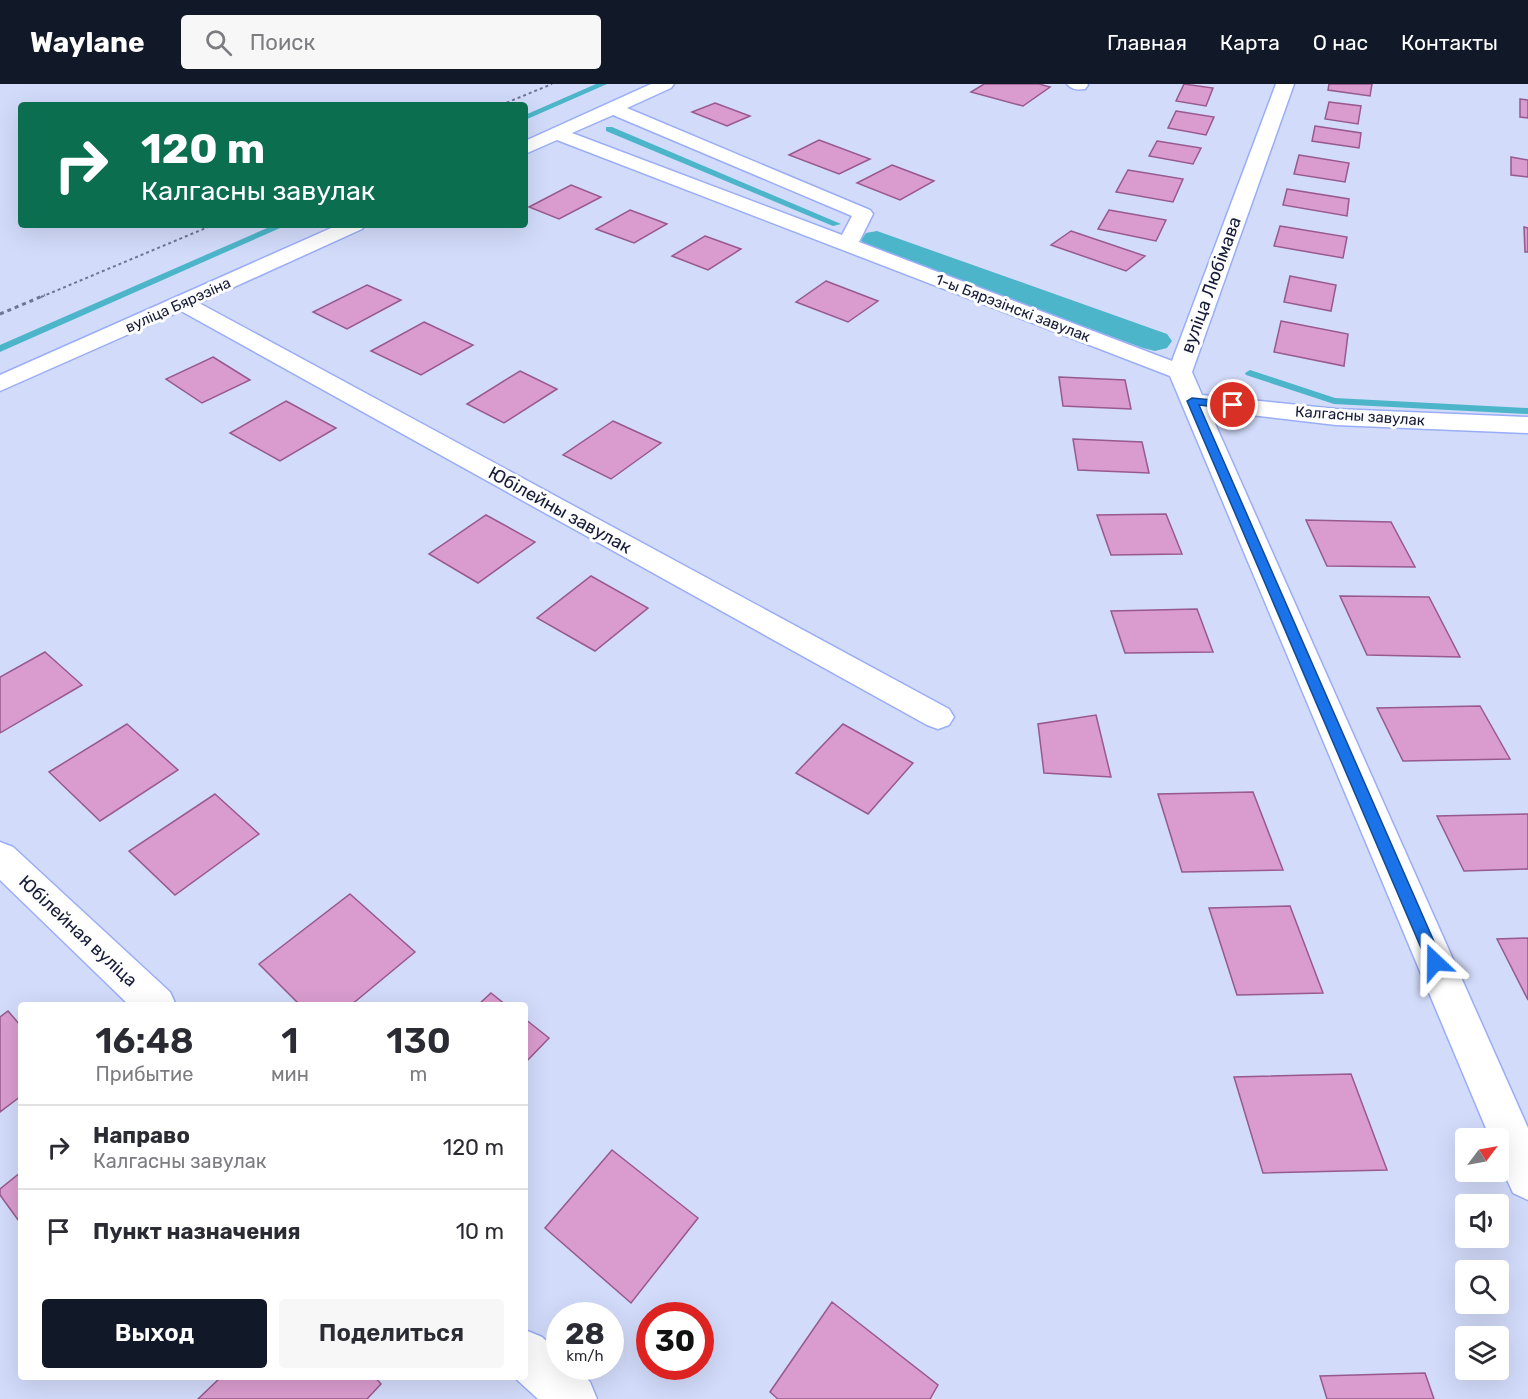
<!DOCTYPE html>
<html lang="ru">
<meta charset="utf-8">
<style>
body{margin:0;font-family:Rubik,sans-serif;background:#f7f7f7;color:#2b2b33;height:100vh;display:flex;flex-direction:column;font-size:22px;white-space:nowrap}
*{box-sizing:border-box;margin:0}
p{font-size:20px;color:#7c7c81}
.icon{flex:none;width:33px;height:33px;fill:none;stroke:currentColor;stroke-width:2;stroke-linecap:round;stroke-linejoin:round}
.map{position:relative;flex:1;overflow:hidden}
.side{position:absolute;left:18px;top:918px;width:510px;height:378px;display:flex;flex-direction:column;background:#fff;border-radius:6px;box-shadow:0 6px 24px #0002}
.side>*{flex:none}
.banner{position:absolute;left:18px;top:18px;width:510px;height:126px;border-radius:6px;box-shadow:0 6px 24px #0002;background:#0b6e4f;color:#fff;overflow:hidden}
.needle{width:39px;rotate:58deg}
.controls{position:absolute;left:1455px;top:1044px;display:grid;gap:12px}
.controls a{display:grid;place-items:center;width:54px;height:54px;border-radius:6px;background:#fff;box-shadow:0 6px 24px #0002;font-size:30px}
.speed{position:absolute;left:546px;top:1218px;display:flex;gap:12px;font-size:30px;font-weight:700;text-align:center}
.speed>*{display:grid;place-content:center;width:78px;height:78px;border-radius:50%;background:#fff;box-shadow:0 6px 24px #0002;line-height:1}
.speed small{font-size:15px;font-weight:400}
.speed .limit{border:9px solid #d22;background:#fff;color:#111}
.pin{position:absolute;display:grid;place-items:center;width:51px;height:51px;color:#fff;margin:-26px;border:3px solid #fff;border-radius:50%;box-shadow:0 2px 6px #0007}
.me{position:absolute;width:66px;margin:-33px;rotate:337deg;stroke-linejoin:round;filter:drop-shadow(0 0 4px #0008)}
.turn{display:flex;align-items:center;gap:21px;height:126px;padding:0 24px;font-size:27px}
.turn .icon{width:78px;height:78px;stroke-width:2.5}
.turn b{display:block;font-size:42px;line-height:51px}
.eta{display:flex;justify-content:space-evenly;align-items:center;height:102px;text-align:center}
.eta b{font-size:36px;font-weight:600;line-height:42px}
.button{display:flex;gap:12px;margin-top:auto;padding:12px 24px}
.button a{flex:1;height:69px;border-radius:6px;background:#111827;color:#fff;font-size:24px;font-weight:600;line-height:69px;text-align:center}
.button a+a{background:#f7f7f7;color:#2b2b33}
ul{padding:0;list-style:none}
li{display:flex;align-items:center;gap:18px;height:84px;padding:0 24px;border-top:2px solid #e1e1e2}
li div{flex:1}
li b{display:block;font-size:22px}
li em{font-style:normal}
header{display:flex;align-items:center;gap:36px;box-sizing:border-box;height:84px;padding:0 30px;background:#111827;color:#fff}
header strong{font-size:28px}
nav{display:flex;gap:33px;margin-inline-start:auto;font-size:21px}
.search{width:420px;height:54px;background:#f7f7f7;display:flex;align-items:center;gap:15px;box-sizing:border-box;padding:0 21px;border-radius:6px;color:#7c7c81;font-size:22px}
.map>svg:first-child{display:block}
.lines{fill:none;stroke-linecap:round;stroke-linejoin:round}
.stream{fill:#4db5c9;fill-rule:evenodd}
.canal{fill:#4db5c9;fill-rule:evenodd}
.building{fill:#da9ccf;stroke:#97598e;stroke-width:1.5}
.minor-casing{stroke:#9aadf7;stroke-width:3}
.path-far1{stroke:#6e7693;stroke-width:2;stroke-dasharray:3 3;stroke-linecap:butt}
.path{stroke:#6e7693;stroke-width:3;stroke-dasharray:4 4;stroke-linecap:butt}
.minor{fill:#fff;fill-rule:evenodd}
.route{fill:#1a73e8;stroke:#114b97;stroke-width:1.5}
.labels{text-anchor:middle;dominant-baseline:central;stroke-width:6;stroke-linejoin:round;paint-order:stroke}
.far-street-label{font-size:15px;fill:#161c38;stroke:#fdfdfd}
.street-label{font-size:18px;fill:#161c38;stroke:#fdfdfd}
</style>
<header>
<strong>Waylane</strong>
<div class="search"><svg class="icon" aria-label="search" viewBox="0 0 24 24"><circle cx="10" cy="10" r="6"/><path d="M15 15l6 6"/></svg>Поиск</div>
<nav><a>Главная</a><a>Карта</a><a>О нас</a><a>Контакты</a></nav>
</header>
<div class="map">
<svg width="1528" height="1315" viewBox="0 0 1528 1315">
<rect width="100%" height="100%" fill="#d2dbfa"/>
<g class="lines">
<path class="stream" d="M 596,0 L 607,0 L 525,36 L 525,31 Z
M 606,43 L 612,43 L 841,140 L 833,142 L 606,47 Z
M 274,141 L 287,141 L 0,268 L 0,261 Z
M 1250,286 L 1335,314 L 1528,324 L 1528,330 L 1334,320 L 1246,291 L 1245,289 Z"/>
<path class="canal" d="M 877,147 L 1167,250 L 1172,257 L 1167,264 L 1155,267 L 1143,264 L 866,163 L 861,156 L 866,149 Z"/>
</g>
<path class="building" d="M 984,0 L 1039,0 L 1050,3 L 1023,22 L 971,8 Z
M 1184,0 L 1213,4 L 1206,22 L 1176,17 Z
M 1329,0 L 1372,0 L 1370,12 L 1328,6 Z
M 1520,15 L 1528,16 L 1528,34 L 1520,33 Z
M 1329,18 L 1361,22 L 1358,40 L 1325,35 Z
M 715,19 L 750,32 L 727,42 L 692,28 Z
M 1176,27 L 1214,33 L 1206,51 L 1168,44 Z
M 1315,42 L 1361,49 L 1359,64 L 1312,57 Z
M 819,56 L 870,75 L 839,90 L 789,71 Z
M 1157,57 L 1201,64 L 1193,80 L 1149,72 Z
M 1299,71 L 1349,79 L 1345,98 L 1294,90 Z
M 1511,73 L 1528,76 L 1528,93 L 1511,91 Z
M 892,81 L 934,97 L 900,116 L 857,99 Z
M 1128,86 L 1183,95 L 1173,118 L 1116,108 Z
M 571,101 L 601,113 L 559,135 L 529,123 Z
M 1287,105 L 1349,115 L 1347,132 L 1283,121 Z
M 630,126 L 667,140 L 634,159 L 596,145 Z
M 1109,126 L 1166,136 L 1156,157 L 1098,145 Z
M 1280,142 L 1347,153 L 1343,174 L 1274,162 Z
M 1524,143 L 1528,144 L 1528,168 L 1525,168 Z
M 1071,147 L 1145,172 L 1126,187 L 1051,161 Z
M 705,152 L 741,165 L 708,186 L 672,172 Z
M 1290,192 L 1336,201 L 1331,227 L 1284,218 Z
M 826,197 L 878,217 L 848,238 L 796,218 Z
M 367,201 L 401,216 L 347,245 L 313,228 Z
M 1281,237 L 1348,250 L 1344,282 L 1274,268 Z
M 424,238 L 473,261 L 421,291 L 371,267 Z
M 213,273 L 250,296 L 202,319 L 166,295 Z
M 520,287 L 557,305 L 504,339 L 467,320 Z
M 1059,293 L 1125,296 L 1131,325 L 1063,322 Z
M 286,317 L 336,344 L 280,377 L 230,349 Z
M 613,337 L 661,359 L 611,395 L 563,371 Z
M 1073,355 L 1142,358 L 1149,389 L 1078,386 Z
M 1166,430 L 1182,470 L 1111,471 L 1097,431 Z
M 486,431 L 535,458 L 478,499 L 429,470 Z
M 1306,436 L 1391,438 L 1415,483 L 1327,482 Z
M 591,492 L 648,524 L 595,567 L 537,534 Z
M 1340,512 L 1429,513 L 1460,573 L 1367,571 Z
M 1197,525 L 1213,568 L 1125,569 L 1111,527 Z
M 45,568 L 82,601 L 0,649 L 0,593 Z
M 1480,622 L 1510,675 L 1403,677 L 1377,624 Z
M 1096,631 L 1111,693 L 1044,689 L 1038,640 Z
M 127,640 L 178,686 L 100,737 L 49,688 Z
M 843,640 L 913,679 L 868,730 L 796,689 Z
M 1253,708 L 1283,786 L 1182,788 L 1158,710 Z
M 215,710 L 259,750 L 175,811 L 129,767 Z
M 1528,730 L 1528,785 L 1464,787 L 1437,732 Z
M 350,810 L 415,868 L 351,921 L 300,921 L 259,880 Z
M 1290,822 L 1323,909 L 1237,911 L 1209,824 Z
M 1528,854 L 1528,916 L 1497,855 Z
M 491,909 L 506,921 L 478,921 Z
M 8,927 L 21,942 L 21,1012 L 0,1028 L 0,933 Z
M 525,935 L 549,954 L 525,979 Z
M 1351,990 L 1387,1086 L 1263,1089 L 1234,993 Z
M 612,1066 L 698,1134 L 631,1219 L 545,1144 Z
M 21,1088 L 21,1140 L 0,1111 L 0,1105 Z
M 832,1218 L 938,1301 L 930,1315 L 778,1315 L 770,1308 Z
M 1425,1289 L 1434,1315 L 1327,1315 L 1320,1292 Z
M 221,1293 L 375,1293 L 381,1300 L 367,1315 L 198,1315 Z"/>
<g class="lines">
<defs>
<path id="minor" d="M 651,0 L 674,0 L 671,4 L 627,24 L 870,126 L 873,130 L 859,158 L 1172,277 L 1276,0 L 1294,0 L 1192,288 L 1202,311 L 1336,325 L 1528,333 L 1528,349 L 1336,341 L 1209,326 L 1528,1044 L 1528,1116 L 1513,1109 L 1498,1076 L 1498,1054 L 1490,1054 L 1170,292 L 557,56 L 525,70 L 525,57 ZM 613,31 L 852,132 L 842,151 L 572,49 Z
M 1067,0 L 1087,0 L 1088,1 L 1085,5 C 1078,6 1072,6 1067,0 Z
M 338,141 L 365,141 L 362,145 L 199,219 L 949,625 L 954,633 L 949,641 L 938,645 L 927,641 L 181,227 L 0,307 L 0,291 Z
M 0,758 L 13,763 L 170,908 L 176,921 L 129,921 L 0,796 Z
M 525,1246 L 542,1253 L 560,1269 L 560,1282 L 574,1282 L 590,1298 L 597,1315 L 538,1315 L 514,1293 L 525,1293 Z"/>
</defs>
<use href="#minor" class="minor-casing"/>
<path class="path-far1" d="M 501,21 L 552,0
M 41,213 L 213,141"/>
<path class="path" d="M 0,230 L 45,211"/>
<use href="#minor" class="minor"/>
</g>
<path class="route" d="M 1192,314 L 1233,318 L 1238,321 L 1233,325 L 1199,321 L 1443,878 L 1440,883 L 1435,885 L 1429,883 L 1427,878 L 1187,317 Z"/>
<g class="labels">
<g class="far-street-label">
<text transform="translate(178 221) rotate(-24)">вуліца Бярэзіна</text>
<text transform="translate(1013 224) rotate(21)">1-ы Бярэзінскі завулак</text>
<text transform="translate(1360 332) rotate(4)">Калгасны завулак</text>
</g>
<g class="street-label">
<text transform="translate(1211 201) rotate(-70)">вуліца Любімава</text>
<text transform="translate(560 426) rotate(29)">Юбілейны завулак</text>
<text transform="translate(78 847) rotate(43)">Юбілейная вуліца</text>
</g>
</g>
</svg>
<div class="controls">
<a><svg class="needle" viewBox="-14 -14 28 28"><path d="M0-13l5 13h-10z" fill="#e53935"/><path d="M0 13l5-13h-10z" fill="#7c7c81"/></svg></a>
<a><svg class="icon" aria-label="sound" viewBox="0 0 24 24"><path d="M4 9h4l5-4v14l-5-4H4zM17 9q2 3 0 6"/></svg></a>
<a><svg class="icon" aria-label="search" viewBox="0 0 24 24"><circle cx="10" cy="10" r="6"/><path d="M15 15l6 6"/></svg></a>
<a><svg class="icon" aria-label="layers" viewBox="0 0 24 24"><path d="M12 4l9 5-9 5-9-5zM3 14l9 5 9-5"/></svg></a>
</div>
<div class="speed"><div>28<small>km/h</small></div><div class="limit">30</div></div>
<div class="pin" style="left:1233px;top:321px;background:#d93025"><svg class="icon" aria-label="arrive" viewBox="0 0 24 24"><path d="M6 21V4h12l-3 4 3 4H6"/></svg></div>
<svg class="me" style="left:1435px;top:878px" viewBox="-20 -20 40 40"><path d="M0-17L14 15 0 8-14 15z" fill="#1a73e8" stroke="#fff" stroke-width="4"/></svg>
<div class="banner">
<div class="turn"><svg class="icon" aria-label="right" viewBox="0 0 24 24"><path d="M7 20v-9h11M14 6l5 5-5 5"/></svg><div><b>120 m</b>Калгасны завулак</div></div>
</div>
<section class="side">
<div class="eta">
<div><b>16:48</b><p>Прибытие</p></div>
<div><b>1</b><p>мин</p></div>
<div><b>130</b><p>m</p></div>
</div>
<ul>
<li><svg class="icon" aria-label="right" viewBox="0 0 24 24"><path d="M7 20v-9h11M14 6l5 5-5 5"/></svg><div><b>Направо</b><p>Калгасны завулак</p></div><em>120 m</em></li>
<li><svg class="icon" aria-label="arrive" viewBox="0 0 24 24"><path d="M6 21V4h12l-3 4 3 4H6"/></svg><div><b>Пункт назначения</b></div><em>10 m</em></li>
</ul>
<div class="button"><a>Выход</a><a>Поделиться</a></div>
</section>
</div>
